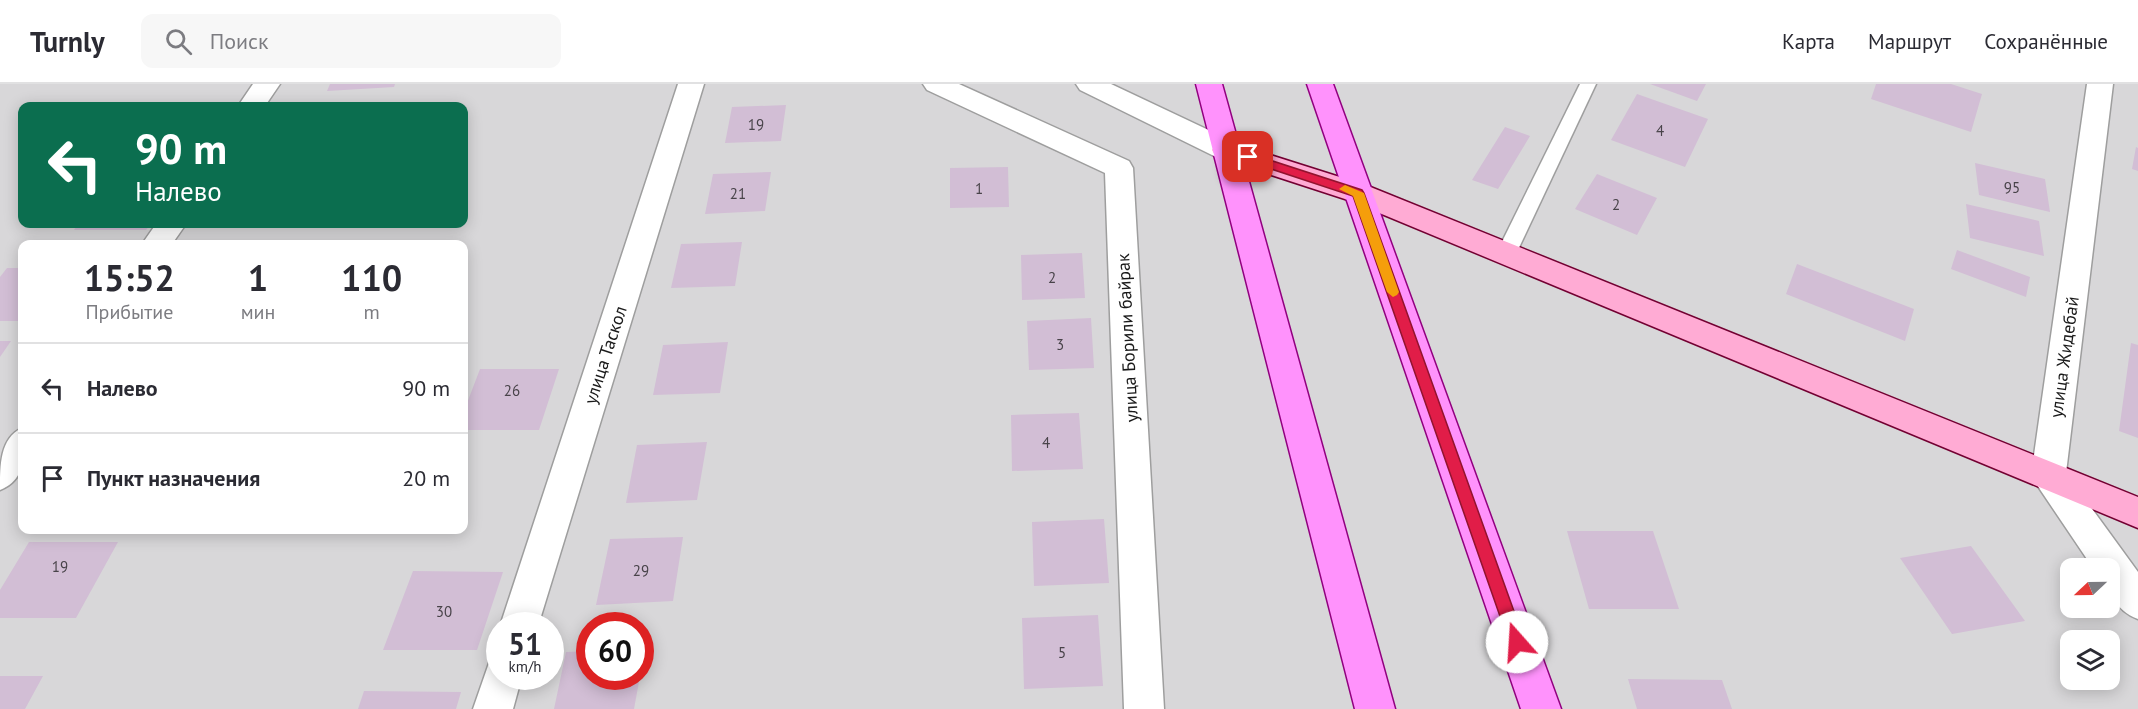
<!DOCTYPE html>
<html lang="ru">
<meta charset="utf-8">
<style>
body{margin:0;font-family:"PT Sans",sans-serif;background:#f7f7f7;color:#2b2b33;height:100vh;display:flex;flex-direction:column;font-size:22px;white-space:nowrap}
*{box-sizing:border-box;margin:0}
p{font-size:20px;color:#7c7c81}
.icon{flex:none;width:33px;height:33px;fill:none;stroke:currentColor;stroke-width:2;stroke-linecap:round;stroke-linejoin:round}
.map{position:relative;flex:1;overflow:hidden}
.details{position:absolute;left:18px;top:156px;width:450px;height:294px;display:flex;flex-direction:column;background:#fff;border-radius:12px;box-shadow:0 3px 15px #0003}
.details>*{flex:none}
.hud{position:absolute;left:18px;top:18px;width:450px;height:126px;border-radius:12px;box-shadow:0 3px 15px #0003;background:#0b6e4f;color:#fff;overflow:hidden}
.needle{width:39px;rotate:248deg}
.fabs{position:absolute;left:2060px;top:474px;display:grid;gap:12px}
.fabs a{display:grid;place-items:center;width:60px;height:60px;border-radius:12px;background:#fff;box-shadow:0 3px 15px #0003;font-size:30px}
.speed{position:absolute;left:486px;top:528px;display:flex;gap:12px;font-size:30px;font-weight:700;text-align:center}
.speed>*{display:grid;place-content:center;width:78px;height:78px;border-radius:50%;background:#fff;box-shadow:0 3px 15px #0003;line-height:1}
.speed small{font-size:15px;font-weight:400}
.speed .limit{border:9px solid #d22;background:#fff;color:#111}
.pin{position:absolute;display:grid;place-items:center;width:51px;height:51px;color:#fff;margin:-26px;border-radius:12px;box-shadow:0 3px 9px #0006}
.me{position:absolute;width:66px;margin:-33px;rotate:341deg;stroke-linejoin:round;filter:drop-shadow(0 0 4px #0008)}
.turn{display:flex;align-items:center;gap:21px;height:126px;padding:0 18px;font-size:27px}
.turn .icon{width:78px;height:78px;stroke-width:2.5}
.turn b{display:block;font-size:42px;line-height:51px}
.eta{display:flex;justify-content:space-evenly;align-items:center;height:102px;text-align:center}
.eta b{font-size:36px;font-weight:700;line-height:42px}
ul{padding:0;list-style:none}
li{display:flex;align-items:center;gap:18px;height:90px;padding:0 18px;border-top:2px solid #e1e1e2}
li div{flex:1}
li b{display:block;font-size:22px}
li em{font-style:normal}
header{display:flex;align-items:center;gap:36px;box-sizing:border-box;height:84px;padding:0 30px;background:#fff;border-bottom:2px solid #e1e1e2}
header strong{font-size:28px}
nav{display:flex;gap:33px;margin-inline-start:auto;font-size:21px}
.search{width:420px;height:54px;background:#f7f7f7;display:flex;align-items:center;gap:15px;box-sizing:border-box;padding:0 21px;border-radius:12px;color:#7c7c81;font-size:22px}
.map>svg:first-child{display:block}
.residential{fill:#d8d7d9;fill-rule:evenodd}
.building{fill:#d2bed5}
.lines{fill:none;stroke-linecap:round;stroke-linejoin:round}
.lane-casing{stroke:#9e9e9e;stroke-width:3}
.street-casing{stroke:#9e9e9e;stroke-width:3}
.secondary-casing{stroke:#730032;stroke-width:3}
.primary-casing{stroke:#91007f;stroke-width:3}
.lane{fill:#fff;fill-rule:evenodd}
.street{fill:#fff;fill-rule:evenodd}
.secondary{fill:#ffabd4;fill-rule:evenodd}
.primary{fill:#ff92fc;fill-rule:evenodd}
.route{fill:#e11d48;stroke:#92132f;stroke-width:1.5}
.slow{fill:#f59e0b}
.labels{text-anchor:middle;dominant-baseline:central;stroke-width:4.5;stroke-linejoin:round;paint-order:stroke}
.number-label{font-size:15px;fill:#484349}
.street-label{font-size:18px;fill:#1a1a1a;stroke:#fff}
</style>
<header>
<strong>Turnly</strong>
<div class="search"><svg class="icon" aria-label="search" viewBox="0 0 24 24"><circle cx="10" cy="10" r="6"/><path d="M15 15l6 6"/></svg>Поиск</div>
<nav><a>Карта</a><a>Маршрут</a><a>Сохранённые</a></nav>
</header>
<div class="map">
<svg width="2138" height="625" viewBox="0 0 2138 625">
<rect width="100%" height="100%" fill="#eedeec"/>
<path class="residential" d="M 0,0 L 2138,0 L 2138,625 L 0,625 ZM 22,22 L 464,22 L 464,140 L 22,140 ZM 22,160 L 464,160 L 464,446 L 22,446 ZM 2070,484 L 2109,484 L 2109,524 L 2070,524 ZM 500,542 L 550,542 L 550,592 L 500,592 ZM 590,542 L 640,542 L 640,592 L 590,592 ZM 2070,556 L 2109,556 L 2109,596 L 2070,596 Z"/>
<path class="building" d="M 330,0 L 395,0 L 394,3 L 327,7 Z
M 1650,0 L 1706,0 L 1697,17 Z
M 1876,0 L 1951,0 L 1982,10 L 1971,48 L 1871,15 Z
M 1637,10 L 1708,35 L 1685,83 L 1611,56 Z
M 786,21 L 781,57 L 725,59 L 732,23 Z
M 1505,43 L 1530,52 L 1498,105 L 1472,96 Z
M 2136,63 L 2138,64 L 2138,87 L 2132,85 Z
M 1975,79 L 2045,95 L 2050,128 L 1979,111 Z
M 1008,83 L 1009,123 L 950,124 L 950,84 Z
M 771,88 L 765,127 L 705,130 L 713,90 Z
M 1597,90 L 1657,114 L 1637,151 L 1575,125 Z
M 1966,120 L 2039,137 L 2044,172 L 1970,154 Z
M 78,140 L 151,140 L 146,146 L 74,146 Z
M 742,158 L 735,202 L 671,204 L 681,160 Z
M 1957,166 L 2030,193 L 2026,213 L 1951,185 Z
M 1082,169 L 1085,214 L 1022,216 L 1021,171 Z
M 1797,180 L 1914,225 L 1905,257 L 1786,210 Z
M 7,184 L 22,184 L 22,237 L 0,237 L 0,193 Z
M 1091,234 L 1094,284 L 1029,286 L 1027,237 Z
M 0,257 L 11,257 L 0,273 Z
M 728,258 L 720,309 L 653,311 L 663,261 Z
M 2131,259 L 2138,261 L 2138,354 L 2119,347 Z
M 480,285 L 559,285 L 539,346 L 464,346 L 464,327 Z
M 1079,329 L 1083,385 L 1012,387 L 1011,331 Z
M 707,358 L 697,416 L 626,419 L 637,361 Z
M 1104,435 L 1109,499 L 1034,502 L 1032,438 Z
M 1567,447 L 1653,447 L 1679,525 L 1589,525 Z
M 683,453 L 673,517 L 596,521 L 610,455 Z
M 29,458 L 118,458 L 76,534 L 0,534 L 0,506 Z
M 1971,462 L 2025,537 L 1952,550 L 1900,474 Z
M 413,487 L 503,488 L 477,566 L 383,566 Z
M 1098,531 L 1103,602 L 1024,605 L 1022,534 Z
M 590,567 L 590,592 L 640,592 L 634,625 L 554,625 L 566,568 Z
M 0,592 L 43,592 L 25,625 L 0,625 Z
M 1628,595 L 1722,596 L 1732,625 L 1637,625 Z
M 364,607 L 461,608 L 456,625 L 358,625 Z"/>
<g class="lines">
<defs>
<path id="lane" d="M 1580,0 L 1596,0 L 1516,170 L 1513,175 L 1499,175 L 1496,170 Z"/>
<path id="street" d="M 253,0 L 280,0 L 265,22 L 238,22 Z
M 678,0 L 704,0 L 538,542 L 500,542 Z
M 923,0 L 959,0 L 1129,77 L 1133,84 L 1164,625 L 1124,625 L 1105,89 L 927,6 Z
M 1076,0 L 1111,0 L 1236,59 L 1240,66 L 1236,73 L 1226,75 L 1216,73 L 1080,6 Z
M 2087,0 L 2113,0 L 2066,389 L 2138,488 L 2138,535 C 2114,526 2109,508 2109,484 L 2093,484 L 2031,392 Z
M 156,140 L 186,140 L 172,160 L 142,160 Z
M 22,344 C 25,368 27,396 0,406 C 0,381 0,354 22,344 Z
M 500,575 L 500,592 L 522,592 L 513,625 L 473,625 L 489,579 Z"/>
<path id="secondary" d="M 1226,57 L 1368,102 L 2138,413 L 2138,444 L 1348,116 L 1216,73 L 1212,66 L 1216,59 Z"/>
<path id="primary" d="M 1196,0 L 1222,0 L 1395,625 L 1355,625 Z
M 1307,0 L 1333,0 L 1561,625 L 1521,625 Z"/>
</defs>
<use href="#lane" class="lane-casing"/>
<use href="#street" class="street-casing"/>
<use href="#secondary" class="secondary-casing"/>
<use href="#primary" class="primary-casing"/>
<use href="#lane" class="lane"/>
<use href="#street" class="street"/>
<use href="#secondary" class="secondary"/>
<use href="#primary" class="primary"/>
</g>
<path class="route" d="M 1248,69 L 1362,106 L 1364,109 L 1525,558 L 1522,563 L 1517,565 L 1511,563 L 1509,558 L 1353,112 L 1244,76 L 1244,70 Z"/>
<path class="slow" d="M 1345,101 L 1364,109 L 1399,208 L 1397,211 L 1393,213 L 1387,208 L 1353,112 L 1339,105 Z"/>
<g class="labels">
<g class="number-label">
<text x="756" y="40">19</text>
<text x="1660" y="46">4</text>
<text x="2012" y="103">95</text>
<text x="979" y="104">1</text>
<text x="738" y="109">21</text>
<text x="1616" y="120">2</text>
<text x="1052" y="193">2</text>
<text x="1060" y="260">3</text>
<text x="512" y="306">26</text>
<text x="1046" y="358">4</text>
<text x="60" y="482">19</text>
<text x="641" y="486">29</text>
<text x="444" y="527">30</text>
<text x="1062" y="568">5</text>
</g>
<g class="street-label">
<text transform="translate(1127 254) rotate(-93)">улица Борили байрак</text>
<text transform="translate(605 271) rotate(-72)">улица Таскол</text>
<text transform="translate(2064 273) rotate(-82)">улица Жидебай</text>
</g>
</g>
</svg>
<div class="fabs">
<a><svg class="needle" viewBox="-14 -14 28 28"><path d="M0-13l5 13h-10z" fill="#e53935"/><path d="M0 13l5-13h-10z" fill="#7c7c81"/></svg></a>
<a><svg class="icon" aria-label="layers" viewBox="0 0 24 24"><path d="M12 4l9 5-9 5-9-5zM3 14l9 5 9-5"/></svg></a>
</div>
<div class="speed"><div>51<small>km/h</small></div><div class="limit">60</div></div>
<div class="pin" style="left:1248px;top:73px;background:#d93025"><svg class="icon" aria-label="arrive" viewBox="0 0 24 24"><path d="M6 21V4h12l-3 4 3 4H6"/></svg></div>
<svg class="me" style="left:1517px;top:558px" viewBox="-20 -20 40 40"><circle r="19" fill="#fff"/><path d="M0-13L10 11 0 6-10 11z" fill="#e11d48"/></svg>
<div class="hud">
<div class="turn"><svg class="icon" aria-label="left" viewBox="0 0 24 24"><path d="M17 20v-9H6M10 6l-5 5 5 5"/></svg><div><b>90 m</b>Налево</div></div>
</div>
<section class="details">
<div class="eta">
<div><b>15:52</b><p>Прибытие</p></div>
<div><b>1</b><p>мин</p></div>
<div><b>110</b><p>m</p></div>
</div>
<ul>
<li><svg class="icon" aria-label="left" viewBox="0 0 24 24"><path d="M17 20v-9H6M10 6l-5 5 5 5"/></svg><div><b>Налево</b></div><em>90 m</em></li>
<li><svg class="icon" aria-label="arrive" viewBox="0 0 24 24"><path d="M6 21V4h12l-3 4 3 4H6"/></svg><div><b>Пункт назначения</b></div><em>20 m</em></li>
</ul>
</section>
</div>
